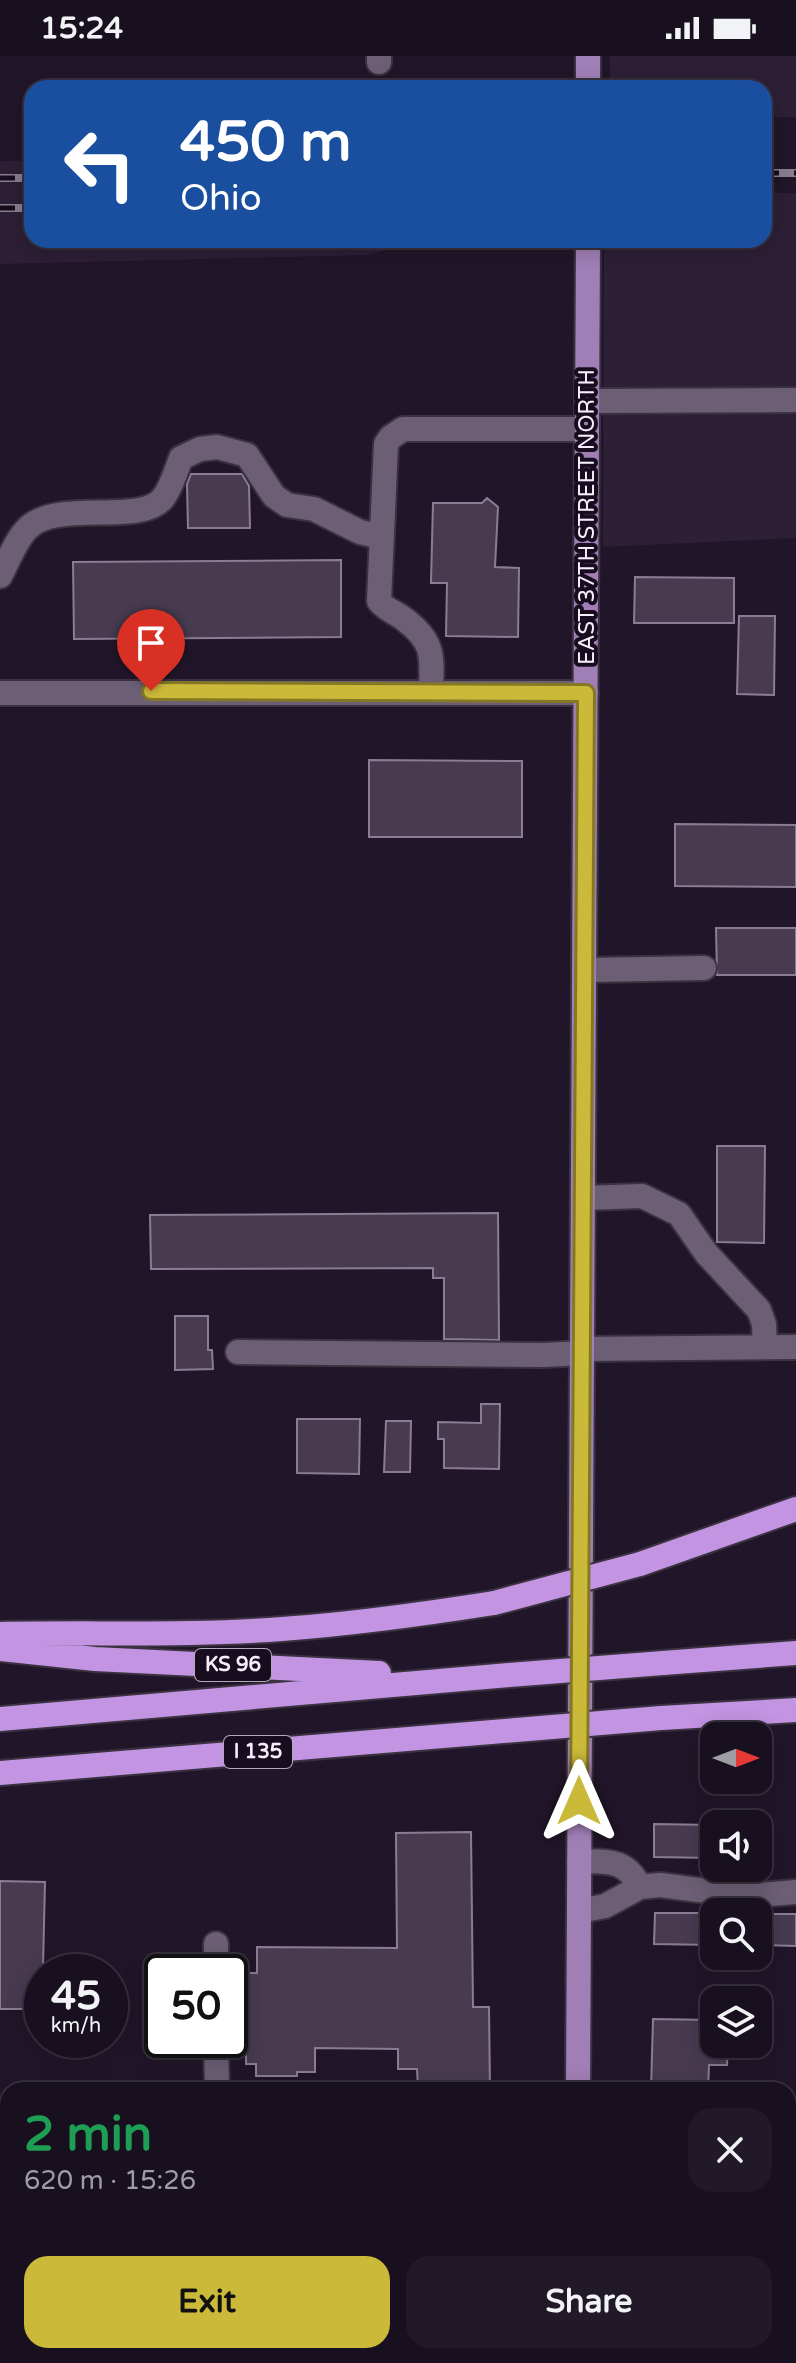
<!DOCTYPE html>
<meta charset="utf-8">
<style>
body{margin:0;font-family:"Varela Round",sans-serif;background:#221928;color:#f1f3f6;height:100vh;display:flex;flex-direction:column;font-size:30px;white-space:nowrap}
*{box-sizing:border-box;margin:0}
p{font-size:26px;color:#9f9da4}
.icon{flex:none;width:44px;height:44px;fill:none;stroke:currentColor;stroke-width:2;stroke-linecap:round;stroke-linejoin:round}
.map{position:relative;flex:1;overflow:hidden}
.sheet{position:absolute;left:0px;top:2026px;width:796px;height:282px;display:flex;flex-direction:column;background:#19101f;border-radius:24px 24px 0 0;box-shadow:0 4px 20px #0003,0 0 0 2px #37303d}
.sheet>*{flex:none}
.hud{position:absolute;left:24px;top:24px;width:748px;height:168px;border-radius:24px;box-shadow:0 4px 20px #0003,0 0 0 2px #37303d;background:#1a4fa0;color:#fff;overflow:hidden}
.needle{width:52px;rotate:90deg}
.controls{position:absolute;left:700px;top:1666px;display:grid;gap:16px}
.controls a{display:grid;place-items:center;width:72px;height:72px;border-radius:16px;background:#19101f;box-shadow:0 4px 20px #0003,0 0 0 2px #37303d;font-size:40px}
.speed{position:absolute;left:24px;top:1898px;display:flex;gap:16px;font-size:40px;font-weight:700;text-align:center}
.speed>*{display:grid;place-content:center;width:104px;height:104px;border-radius:50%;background:#19101f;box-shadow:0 4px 20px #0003,0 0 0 2px #37303d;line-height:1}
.speed small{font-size:20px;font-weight:400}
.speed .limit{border:4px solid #111;border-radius:12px;background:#fff;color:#111}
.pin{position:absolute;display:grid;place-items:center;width:68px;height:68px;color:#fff;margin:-82px -34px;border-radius:50% 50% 50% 0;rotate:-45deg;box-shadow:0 0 8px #0007}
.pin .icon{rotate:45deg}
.me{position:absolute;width:88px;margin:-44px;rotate:0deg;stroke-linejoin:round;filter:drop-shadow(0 0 6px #0008)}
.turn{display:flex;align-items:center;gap:28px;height:168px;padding:0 24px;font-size:36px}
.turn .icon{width:104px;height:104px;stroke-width:2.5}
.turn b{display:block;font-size:56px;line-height:68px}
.round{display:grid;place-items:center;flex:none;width:84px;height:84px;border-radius:24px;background:#221928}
.headline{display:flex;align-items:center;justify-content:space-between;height:136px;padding:0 24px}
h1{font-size:48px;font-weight:700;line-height:60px;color:#1e9e55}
.cta{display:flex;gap:16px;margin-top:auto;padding:16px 24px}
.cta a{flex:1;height:92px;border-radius:24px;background:#cbb939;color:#111;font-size:32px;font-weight:700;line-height:92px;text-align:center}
.cta a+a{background:#221928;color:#f1f3f6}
.status{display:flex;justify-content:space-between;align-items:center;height:56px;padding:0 40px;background:#19101f;direction:ltr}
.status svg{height:22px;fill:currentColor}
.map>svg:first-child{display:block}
.built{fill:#2d1f36}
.water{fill:#70468a}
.building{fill:#483b50;stroke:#8a7c94;stroke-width:2}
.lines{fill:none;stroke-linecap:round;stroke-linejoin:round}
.minor-casing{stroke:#3a3240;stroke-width:28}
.major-casing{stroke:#3a3240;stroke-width:28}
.highway-casing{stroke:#3a3240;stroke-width:28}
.minor{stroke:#6c5f75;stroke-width:24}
.major{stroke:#a07fb6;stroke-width:24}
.highway{stroke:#c394e2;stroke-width:24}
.rail-casing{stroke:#877d8d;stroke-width:8}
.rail{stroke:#180d1f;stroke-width:5;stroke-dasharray:15;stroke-linecap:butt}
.highway-bridge-casing{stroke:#3a3240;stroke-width:28;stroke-linecap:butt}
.highway-bridge{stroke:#c394e2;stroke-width:24}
.route-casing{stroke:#847825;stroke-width:20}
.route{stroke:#cbb939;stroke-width:14}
.labels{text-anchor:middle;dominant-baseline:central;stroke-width:8;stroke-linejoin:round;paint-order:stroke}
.shield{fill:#180d1f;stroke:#b3aab8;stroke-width:2}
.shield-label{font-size:20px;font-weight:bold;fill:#f5edfa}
.street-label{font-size:22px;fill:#f5edfa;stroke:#180d1f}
</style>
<div class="status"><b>15:24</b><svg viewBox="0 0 49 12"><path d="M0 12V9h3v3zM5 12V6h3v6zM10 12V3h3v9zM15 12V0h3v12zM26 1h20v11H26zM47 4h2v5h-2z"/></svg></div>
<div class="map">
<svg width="796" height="2307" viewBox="0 0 796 2307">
<rect width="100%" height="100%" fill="#211629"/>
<path class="built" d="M 610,0 L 796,0 L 796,61 L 764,61 L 764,32 L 610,32 Z
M 0,105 L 32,105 L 32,184 L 422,184 L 367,199 L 0,208 Z
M 764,137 L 796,137 L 796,482 L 603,491 L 604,184 L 764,184 Z
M 788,2143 L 796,2143 L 796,2307 L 601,2307 L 601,2300 L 788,2300 Z
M 0,2217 L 8,2217 L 8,2300 L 524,2300 L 524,2307 L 0,2307 Z"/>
<path class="water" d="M 0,2236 L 8,2236 L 8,2300 L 384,2300 L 384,2307 L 0,2307 Z"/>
<path class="building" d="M 191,418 L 242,418 L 249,430 L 250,472 L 188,472 L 187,428 Z
M 487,442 L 498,451 L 495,511 L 519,512 L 518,581 L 446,580 L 447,527 L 431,527 L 433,447 L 482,447 Z
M 341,504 L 341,581 L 74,583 L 73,506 Z
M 635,521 L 734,522 L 734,567 L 634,567 Z
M 739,560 L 775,560 L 774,639 L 737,638 Z
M 369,704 L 522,705 L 522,781 L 369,781 Z
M 675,768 L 796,769 L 796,831 L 675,830 Z
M 716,872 L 796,872 L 796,919 L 717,919 Z
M 717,1090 L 765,1090 L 764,1187 L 717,1186 Z
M 498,1157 L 499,1284 L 444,1283 L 444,1222 L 433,1222 L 433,1212 L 151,1213 L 150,1159 Z
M 175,1260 L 208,1260 L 208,1294 L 212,1294 L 213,1313 L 175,1314 Z
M 481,1348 L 500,1348 L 499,1413 L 444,1412 L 444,1383 L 438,1383 L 438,1366 L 481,1367 Z
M 297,1363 L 360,1363 L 359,1418 L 297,1417 Z
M 386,1365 L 411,1365 L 410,1416 L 384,1416 Z
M 654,1768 L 714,1769 L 714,1802 L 654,1801 Z
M 471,1776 L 473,1951 L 489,1951 L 490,2034 L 418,2034 L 417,2013 L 398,2013 L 398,1993 L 315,1992 L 315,2016 L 297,2016 L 297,2020 L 256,2020 L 256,2008 L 246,2008 L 246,1992 L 232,1992 L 232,1917 L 257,1917 L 257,1891 L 397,1892 L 396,1777 Z
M 0,1825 L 45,1826 L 42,1953 L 0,1953 Z
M 655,1857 L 714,1857 L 714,1889 L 654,1888 Z
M 758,1858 L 796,1858 L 796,1890 L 758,1889 Z
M 653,1963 L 714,1964 L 714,1988 L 728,1988 L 727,2009 L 709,2009 L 708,2034 L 651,2034 Z"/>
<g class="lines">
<defs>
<path id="minor" d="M 379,6 L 379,0
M 587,345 L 796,344
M 0,520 C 8,506 16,483 28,472 C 57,443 142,470 163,442 C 171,432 176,415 181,402 L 200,393 L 217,391 L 247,399 L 274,440 L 287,449 L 314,453 L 360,476 L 382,481
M 431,636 C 432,600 435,586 404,563 C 395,556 386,554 379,545 L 386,388 L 391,381 L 403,373 L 587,373
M 0,637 L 586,637
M 586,914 L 704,912
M 584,1142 L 642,1140 L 679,1158 L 706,1197 L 759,1254 L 764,1268 L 765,1291
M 582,1293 L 796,1291
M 238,1296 L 544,1299 L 582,1297
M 579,1805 C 608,1806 625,1802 640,1831
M 579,1855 L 605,1850 L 640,1831 L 660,1829 L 745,1840 L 796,1836
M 216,1888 L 216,1916
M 216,1984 L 217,2034
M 0,2058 L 8,2058
M 788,2143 L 796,2143
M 0,2147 L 8,2147"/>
<path id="major" d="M 588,0 L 588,32
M 578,2034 L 588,184
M 579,2300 L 579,2307"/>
<path id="highway" d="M 640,1508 L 796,1453
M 0,1578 C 94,1576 188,1580 282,1573 C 353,1568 424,1558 494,1547
M 0,1593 L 95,1603 L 379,1617
M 663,1607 L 796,1597
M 661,1662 L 796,1654
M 0,1663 L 509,1619
M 0,1717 L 516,1674"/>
</defs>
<use href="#minor" class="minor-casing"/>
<use href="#major" class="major-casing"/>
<use href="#highway" class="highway-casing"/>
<use href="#minor" class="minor"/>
<use href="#major" class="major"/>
<use href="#highway" class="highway"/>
<defs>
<path id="rail" d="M 764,117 L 796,117
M 0,122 L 32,122
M 0,152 L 32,152"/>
</defs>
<use href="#rail" class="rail-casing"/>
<use href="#rail" class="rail"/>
<defs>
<path id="highway-bridge" d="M 494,1547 L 640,1508
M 509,1619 L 663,1607
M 516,1674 L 661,1662"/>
</defs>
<use href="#highway-bridge" class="highway-bridge-casing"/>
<use href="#highway-bridge" class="highway-bridge"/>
</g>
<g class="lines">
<defs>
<path id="route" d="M 151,635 L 586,637 L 579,1745"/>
</defs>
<use href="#route" class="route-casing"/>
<use href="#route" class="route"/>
</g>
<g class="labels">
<g class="shield">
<rect x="195" y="1593" width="76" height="32" rx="6"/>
<rect x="224" y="1680" width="68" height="32" rx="6"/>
</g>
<g class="shield-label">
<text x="233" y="1609">KS 96</text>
<text x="258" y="1696">I 135</text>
</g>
<g class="street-label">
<text transform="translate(587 461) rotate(-90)">EAST 37TH STREET NORTH</text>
</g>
</g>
</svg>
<div class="controls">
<a><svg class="needle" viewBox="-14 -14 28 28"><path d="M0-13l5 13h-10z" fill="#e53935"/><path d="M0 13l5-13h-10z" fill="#9f9da4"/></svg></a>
<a><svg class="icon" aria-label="sound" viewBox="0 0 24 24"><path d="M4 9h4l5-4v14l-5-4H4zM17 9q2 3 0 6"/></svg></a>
<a><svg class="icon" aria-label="search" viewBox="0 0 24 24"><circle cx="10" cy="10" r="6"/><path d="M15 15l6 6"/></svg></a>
<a><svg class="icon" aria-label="layers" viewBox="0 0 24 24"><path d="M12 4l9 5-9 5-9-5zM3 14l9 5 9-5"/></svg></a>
</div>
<div class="speed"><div>45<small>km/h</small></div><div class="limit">50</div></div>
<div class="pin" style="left:151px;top:635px;background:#d93025"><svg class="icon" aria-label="arrive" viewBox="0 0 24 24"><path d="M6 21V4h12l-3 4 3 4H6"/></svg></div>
<svg class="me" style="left:579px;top:1745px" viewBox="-20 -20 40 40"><path d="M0-17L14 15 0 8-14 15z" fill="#cbb939" stroke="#fff" stroke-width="4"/></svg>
<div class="hud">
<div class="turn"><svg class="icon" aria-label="left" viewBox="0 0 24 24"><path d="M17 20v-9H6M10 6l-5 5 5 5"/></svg><div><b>450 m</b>Ohio</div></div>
</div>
<section class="sheet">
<div class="headline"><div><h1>2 min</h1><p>620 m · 15:26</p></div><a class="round"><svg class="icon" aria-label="close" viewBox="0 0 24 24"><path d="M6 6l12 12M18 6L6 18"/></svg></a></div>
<div class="cta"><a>Exit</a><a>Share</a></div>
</section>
</div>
